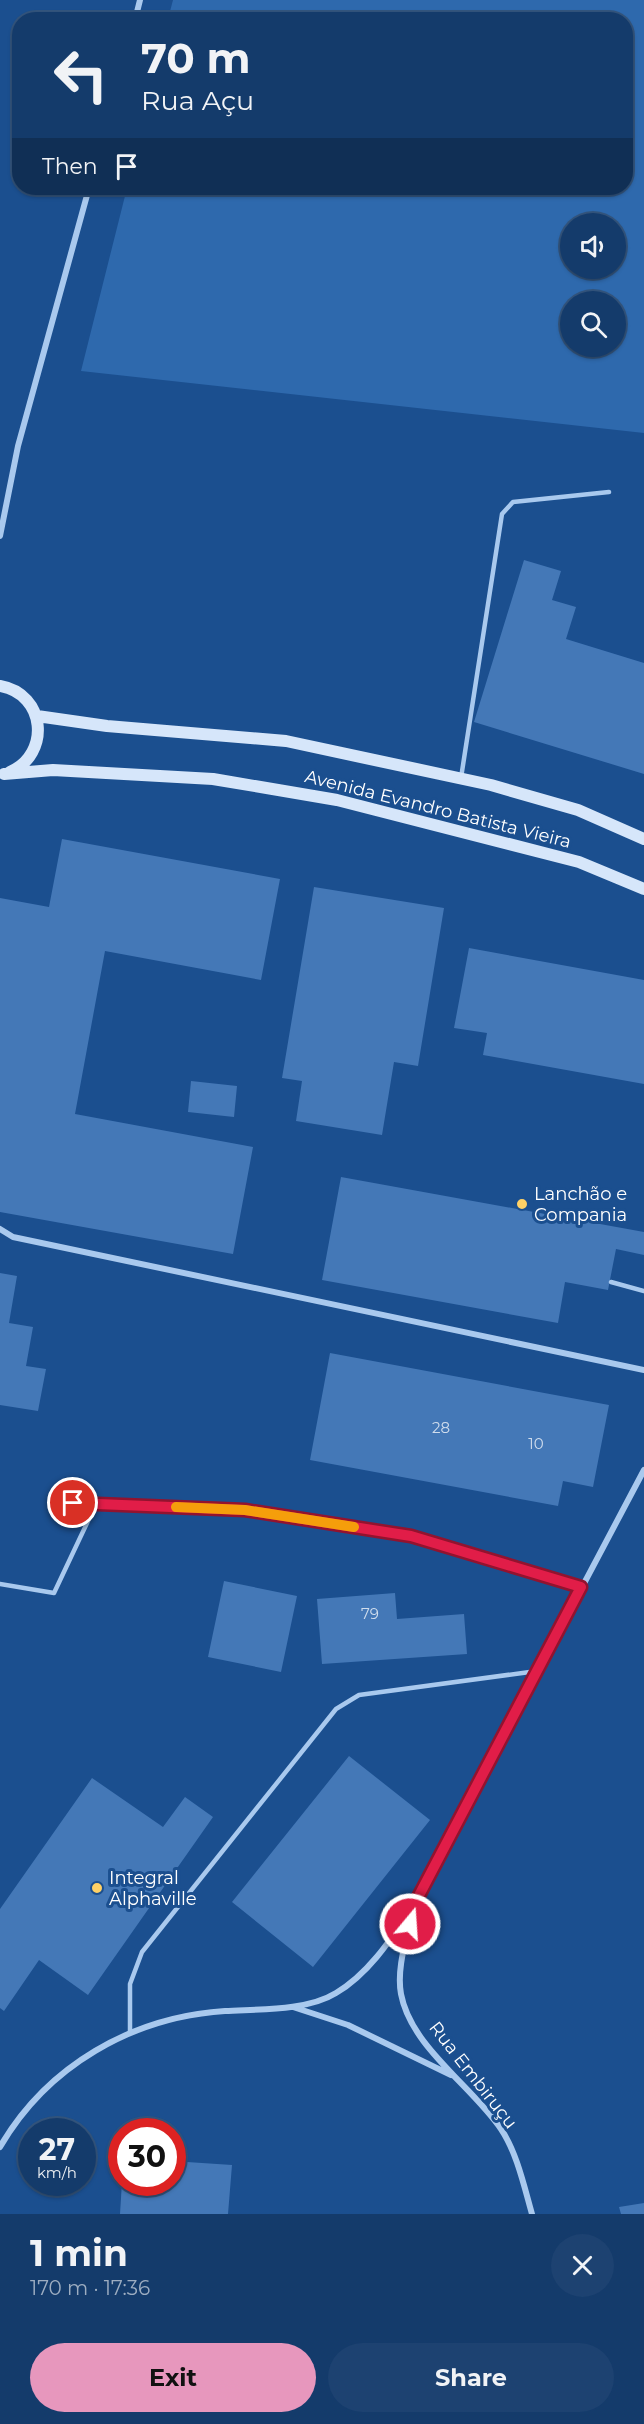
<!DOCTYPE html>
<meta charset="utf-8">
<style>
body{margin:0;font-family:Montserrat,sans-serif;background:#1d4271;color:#f1f3f6;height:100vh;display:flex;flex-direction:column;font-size:22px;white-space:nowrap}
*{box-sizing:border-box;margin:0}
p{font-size:20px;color:#9dadc1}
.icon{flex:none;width:33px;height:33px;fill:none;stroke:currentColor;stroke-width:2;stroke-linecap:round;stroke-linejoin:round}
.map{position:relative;height:2214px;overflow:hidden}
.details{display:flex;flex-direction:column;background:#143b6b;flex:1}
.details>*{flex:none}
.hud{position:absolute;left:12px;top:12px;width:621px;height:183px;border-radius:24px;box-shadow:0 2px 4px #0004,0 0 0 2px #33557e;background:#143b6b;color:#f1f3f6;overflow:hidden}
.controls{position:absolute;left:560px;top:213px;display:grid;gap:12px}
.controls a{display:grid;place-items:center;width:66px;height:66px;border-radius:50%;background:#143b6b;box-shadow:0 2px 4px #0004,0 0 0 2px #33557e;font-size:30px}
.speed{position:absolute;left:18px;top:2118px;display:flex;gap:12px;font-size:30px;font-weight:700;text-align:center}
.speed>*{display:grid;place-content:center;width:78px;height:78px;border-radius:50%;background:#143b6b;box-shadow:0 2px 4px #0004,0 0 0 2px #33557e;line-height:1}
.speed small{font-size:15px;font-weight:400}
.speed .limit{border:9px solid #d22;background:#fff;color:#111}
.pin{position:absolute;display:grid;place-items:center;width:51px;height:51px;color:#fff;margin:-26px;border:3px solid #fff;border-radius:50%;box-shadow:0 2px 6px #0007}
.me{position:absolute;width:66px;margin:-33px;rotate:18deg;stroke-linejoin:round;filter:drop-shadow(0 0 4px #0008)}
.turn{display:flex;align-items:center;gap:21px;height:126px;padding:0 30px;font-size:27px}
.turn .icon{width:78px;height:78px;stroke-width:2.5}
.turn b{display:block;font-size:42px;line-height:51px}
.then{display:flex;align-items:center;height:57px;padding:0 30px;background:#0003;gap:12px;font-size:22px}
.round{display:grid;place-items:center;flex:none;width:63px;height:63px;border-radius:32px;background:#1d4271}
.head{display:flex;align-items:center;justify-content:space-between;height:102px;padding:0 30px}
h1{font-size:36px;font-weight:700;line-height:45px}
.primary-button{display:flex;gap:12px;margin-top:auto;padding:12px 30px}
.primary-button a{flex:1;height:69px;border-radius:36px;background:#e797bd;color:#111;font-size:24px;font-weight:700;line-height:69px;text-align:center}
.primary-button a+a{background:#1d4271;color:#f1f3f6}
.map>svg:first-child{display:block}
.green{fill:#2e69ad;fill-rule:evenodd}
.building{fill:#4478b7}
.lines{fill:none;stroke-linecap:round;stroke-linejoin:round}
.service{stroke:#a9c9ee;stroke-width:4.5}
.minor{stroke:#a9c9ee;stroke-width:6}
.secondary{stroke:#d6e6fa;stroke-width:12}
.route-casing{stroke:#92132f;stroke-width:15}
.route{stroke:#e11d48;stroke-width:10}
.slow{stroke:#f59e0b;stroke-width:10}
.poi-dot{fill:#ffd166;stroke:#1b4f8f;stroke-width:2}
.labels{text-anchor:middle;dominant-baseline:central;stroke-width:6;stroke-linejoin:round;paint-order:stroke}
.number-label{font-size:15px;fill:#d0dded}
.street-label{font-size:18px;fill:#fff;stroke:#1b4f8f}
.poi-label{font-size:18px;fill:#fff;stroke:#1b4f8f;text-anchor:start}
</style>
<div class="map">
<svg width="644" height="2214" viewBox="0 0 644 2214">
<rect width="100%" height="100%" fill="#1b4f8f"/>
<path class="green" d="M 173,0 L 644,0 L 644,433 L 81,371 L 127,188 L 626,188 L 626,20 L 168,19 ZM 570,224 L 615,224 L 615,268 L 570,268 ZM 570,302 L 615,302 L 615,346 L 570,346 Z"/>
<path class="building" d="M 524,560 L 561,571 L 552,600 L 576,607 L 566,639 L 644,663 L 644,774 L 474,722 Z
M 62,839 L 280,879 L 261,980 L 105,951 L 75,1114 L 253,1147 L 233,1254 L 0,1212 L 0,898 L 49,907 Z
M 314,887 L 444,908 L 418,1066 L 394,1062 L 382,1135 L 296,1121 L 302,1081 L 282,1078 Z
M 469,948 L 644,980 L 644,1084 L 483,1055 L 487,1033 L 454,1028 Z
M 191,1081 L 237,1086 L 234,1117 L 188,1112 Z
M 341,1177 L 644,1232 L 644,1255 L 616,1249 L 608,1290 L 565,1282 L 558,1323 L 322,1280 Z
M 0,1273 L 17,1276 L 9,1323 L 33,1327 L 26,1366 L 46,1369 L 38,1411 L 0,1405 Z
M 330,1353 L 609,1405 L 593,1487 L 563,1481 L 558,1506 L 310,1460 Z
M 224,1581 L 297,1596 L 281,1672 L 208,1657 Z
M 395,1593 L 397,1619 L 464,1614 L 467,1654 L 322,1664 L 317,1599 Z
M 349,1756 L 430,1820 L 313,1967 L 232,1902 Z
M 92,1778 L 163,1827 L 185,1797 L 213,1817 L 88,1995 L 39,1960 L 4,2011 L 0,2008 L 0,1909 Z
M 172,2161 L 232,2165 L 228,2214 L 120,2214 L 122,2182 L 172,2182 Z
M 644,2203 L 644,2214 L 621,2214 L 619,2207 Z"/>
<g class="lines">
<path class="service" d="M 461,778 L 502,514 L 513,502 L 609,492
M 611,1282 L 644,1291
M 0,1584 L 54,1593 L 96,1504
M 130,2032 L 130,1984 L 142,1952 L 336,1709 L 359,1695 L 537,1671"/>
<path class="minor" d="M 135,20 L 140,0
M 0,536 L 18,446 L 89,188
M 0,1229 L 13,1237 L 644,1370
M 73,1503 L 245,1510 L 412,1536 L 581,1587
M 413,1908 C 408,1935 396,1967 401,1994 C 411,2047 472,2086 501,2129 C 517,2153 524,2186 532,2214
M 293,2007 L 348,2025 L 451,2075
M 0,2147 C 47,2066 132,2017 225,2011 C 258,2009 307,2011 336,1993 C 370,1973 393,1936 414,1905 L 644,1470"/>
<path class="secondary" d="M 0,686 C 46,694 51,754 10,772
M 37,716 L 107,726 L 286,741 L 491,785 L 578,810 L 644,839
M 4,774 L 53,770 L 213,779 L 337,800 L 579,862 L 644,889"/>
</g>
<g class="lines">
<defs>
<path id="route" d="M 73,1503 L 245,1510 L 411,1536 L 581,1587 L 414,1905 L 410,1924"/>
</defs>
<use href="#route" class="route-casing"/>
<use href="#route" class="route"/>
<path class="slow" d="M 176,1507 L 245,1510 L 354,1527"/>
</g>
<g class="poi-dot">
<circle cx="522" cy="1204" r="6"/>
<circle cx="97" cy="1888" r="6"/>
</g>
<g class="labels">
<g class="number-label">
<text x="441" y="1427">28</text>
<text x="536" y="1443">10</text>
<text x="370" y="1613">79</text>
</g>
<g class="street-label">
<text transform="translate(438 809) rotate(14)">Avenida Evandro Batista Vieira</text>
<text transform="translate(473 2075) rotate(52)">Rua Embiruçu</text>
</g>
<g class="poi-label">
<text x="534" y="1194">Lanchão e<tspan x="534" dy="21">Compania</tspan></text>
<text x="109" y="1878">Integral<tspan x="109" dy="21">Alphaville</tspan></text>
</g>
</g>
</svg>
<div class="controls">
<a><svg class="icon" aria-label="sound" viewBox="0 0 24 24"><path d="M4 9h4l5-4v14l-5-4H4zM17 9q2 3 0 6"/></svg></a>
<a><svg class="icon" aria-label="search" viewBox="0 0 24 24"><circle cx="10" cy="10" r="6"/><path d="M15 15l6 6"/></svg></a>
</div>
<div class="speed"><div>27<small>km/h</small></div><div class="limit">30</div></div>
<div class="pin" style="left:73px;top:1503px;background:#d93025"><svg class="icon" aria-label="arrive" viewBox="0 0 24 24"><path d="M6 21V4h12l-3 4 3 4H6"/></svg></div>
<svg class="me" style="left:410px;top:1924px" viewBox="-20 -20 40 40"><circle r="17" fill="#e11d48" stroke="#fff" stroke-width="3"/><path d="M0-11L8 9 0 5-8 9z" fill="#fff"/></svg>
<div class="hud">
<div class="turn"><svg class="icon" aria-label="left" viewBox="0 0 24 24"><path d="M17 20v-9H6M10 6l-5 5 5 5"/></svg><div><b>70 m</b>Rua Açu</div></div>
<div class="then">Then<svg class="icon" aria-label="arrive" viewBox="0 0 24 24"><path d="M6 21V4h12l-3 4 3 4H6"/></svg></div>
</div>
</div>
<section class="details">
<div class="head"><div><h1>1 min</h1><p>170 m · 17:36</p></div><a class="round"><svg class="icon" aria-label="close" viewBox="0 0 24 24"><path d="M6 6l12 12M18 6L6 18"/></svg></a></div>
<div class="primary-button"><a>Exit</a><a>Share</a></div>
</section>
